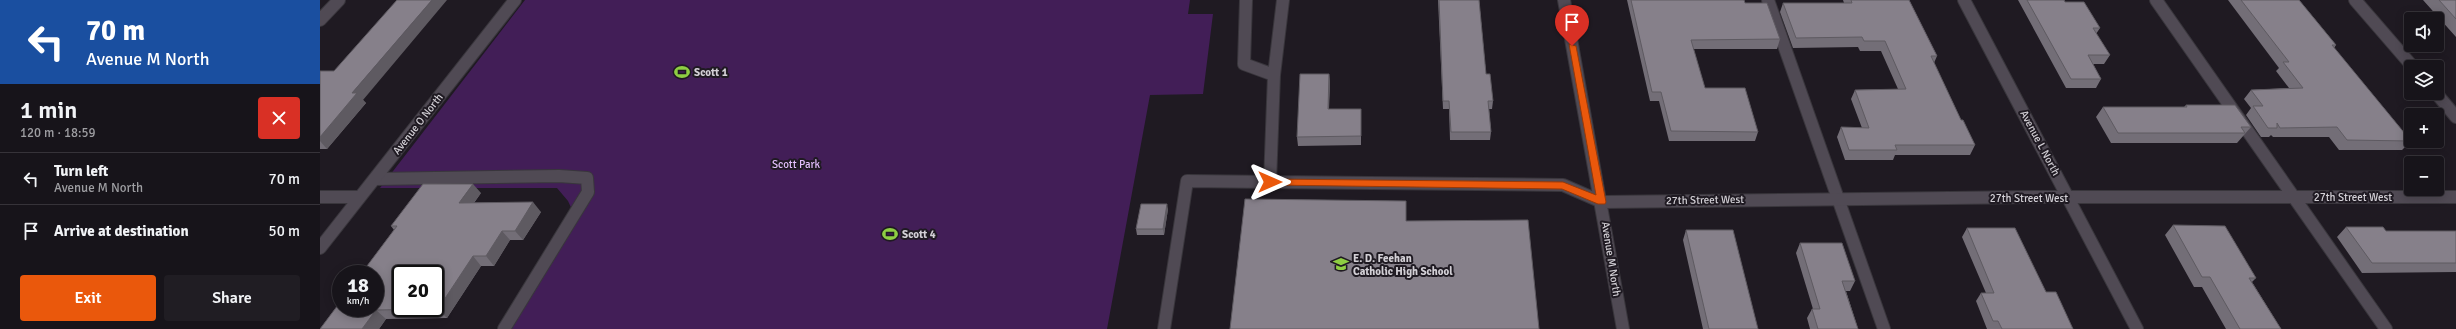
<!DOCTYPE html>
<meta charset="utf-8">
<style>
body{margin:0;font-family:Signika,sans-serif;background:#201d23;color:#f1f3f6;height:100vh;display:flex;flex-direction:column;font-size:15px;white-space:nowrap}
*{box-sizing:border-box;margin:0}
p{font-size:13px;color:#9e9ea2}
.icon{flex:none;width:22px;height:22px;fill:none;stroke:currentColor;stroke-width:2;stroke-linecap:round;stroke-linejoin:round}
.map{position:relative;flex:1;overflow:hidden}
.side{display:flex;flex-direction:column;background:#17141a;width:320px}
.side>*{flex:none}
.top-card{background:#1a4fa0;color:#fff;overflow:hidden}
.tools{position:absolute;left:2084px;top:12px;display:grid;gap:8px}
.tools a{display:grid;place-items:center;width:40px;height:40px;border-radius:4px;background:#17141a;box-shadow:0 2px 10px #0003,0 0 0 1px #363339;font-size:20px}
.speed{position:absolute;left:12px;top:265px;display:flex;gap:8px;font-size:20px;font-weight:700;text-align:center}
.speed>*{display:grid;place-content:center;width:52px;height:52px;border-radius:50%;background:#17141a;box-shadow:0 2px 10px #0003,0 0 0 1px #363339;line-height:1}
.speed small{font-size:10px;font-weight:400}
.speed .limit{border:2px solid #111;border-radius:6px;background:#fff;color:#111}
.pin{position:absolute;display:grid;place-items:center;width:34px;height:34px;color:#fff;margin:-41px -17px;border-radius:50% 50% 50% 0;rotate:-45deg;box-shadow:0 0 4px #0007}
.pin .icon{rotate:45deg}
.me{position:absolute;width:44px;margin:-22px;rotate:90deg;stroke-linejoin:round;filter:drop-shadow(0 0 3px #0008)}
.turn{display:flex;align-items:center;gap:14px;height:84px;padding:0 20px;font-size:18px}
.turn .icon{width:52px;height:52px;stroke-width:2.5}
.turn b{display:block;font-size:28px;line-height:34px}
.round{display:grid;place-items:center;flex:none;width:42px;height:42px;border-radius:4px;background:#201d23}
.headline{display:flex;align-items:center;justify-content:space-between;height:68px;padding:0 20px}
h1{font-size:24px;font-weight:600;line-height:30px}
.cta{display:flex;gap:8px;margin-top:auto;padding:8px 20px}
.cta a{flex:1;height:46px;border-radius:4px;background:#ea580c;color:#fff;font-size:16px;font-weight:600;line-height:46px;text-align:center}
.cta a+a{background:#201d23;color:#f1f3f6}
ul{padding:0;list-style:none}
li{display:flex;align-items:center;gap:12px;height:52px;padding:0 20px;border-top:1px solid #363339}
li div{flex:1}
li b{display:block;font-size:15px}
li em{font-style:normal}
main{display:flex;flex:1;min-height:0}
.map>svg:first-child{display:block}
.green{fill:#421e57}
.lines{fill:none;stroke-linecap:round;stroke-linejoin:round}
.lane-casing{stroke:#39363c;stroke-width:14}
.street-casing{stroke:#39363c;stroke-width:14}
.lane{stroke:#504a54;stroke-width:12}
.street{stroke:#504a54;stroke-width:12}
.wall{fill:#736e77}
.shaded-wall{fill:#5e5a61}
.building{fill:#86808a;stroke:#5e5a61;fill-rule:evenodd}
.route{fill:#ea580c;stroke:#983908}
.labels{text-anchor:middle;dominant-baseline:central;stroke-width:4;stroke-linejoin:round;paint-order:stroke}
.poi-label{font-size:11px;font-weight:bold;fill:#d3d0d6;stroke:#1f1a22;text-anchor:start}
.street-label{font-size:11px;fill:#d3d0d6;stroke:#1f1a22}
.park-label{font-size:11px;fill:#e3bffc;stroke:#1f1a22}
</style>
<main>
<section class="side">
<div class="top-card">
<div class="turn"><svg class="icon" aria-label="left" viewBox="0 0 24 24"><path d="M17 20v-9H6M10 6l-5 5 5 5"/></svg><div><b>70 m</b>Avenue M North</div></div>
</div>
<div class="headline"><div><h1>1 min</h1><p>120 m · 18:59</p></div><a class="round" style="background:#d93025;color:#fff"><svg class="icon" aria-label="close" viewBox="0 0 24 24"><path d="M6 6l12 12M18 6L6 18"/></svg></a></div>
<ul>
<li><svg class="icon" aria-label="left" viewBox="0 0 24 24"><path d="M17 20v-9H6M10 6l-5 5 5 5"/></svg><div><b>Turn left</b><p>Avenue M North</p></div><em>70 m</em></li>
<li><svg class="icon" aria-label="arrive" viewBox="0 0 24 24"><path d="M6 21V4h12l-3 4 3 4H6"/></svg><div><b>Arrive at destination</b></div><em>50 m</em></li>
</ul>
<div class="cta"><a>Exit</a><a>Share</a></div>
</section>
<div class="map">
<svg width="2136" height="329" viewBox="0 0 2136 329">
<rect width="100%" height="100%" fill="#1f1a22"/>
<path class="green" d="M 205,0 L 870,0 L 868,14 L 893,14 L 883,94 L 830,95 L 787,329 L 186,329 L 254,214 L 248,201 L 237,188 L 60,188 Z"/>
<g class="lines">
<defs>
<path id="lane" d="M 926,0 L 924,64 L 954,75
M 1448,0 L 1564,329
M 1836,0 L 2066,329
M 0,20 L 19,0
M 55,179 L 239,176 L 267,178 L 268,192 L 184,329
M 950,182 L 954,75 L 963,0
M 844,329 L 867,181 L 1243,185 L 1282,202"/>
<path id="street" d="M 1244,0 L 1303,329
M 1644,0 L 1817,329
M 2035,0 L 2093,67
M 2116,93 L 2136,117
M 0,197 L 40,197
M 1282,202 L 1715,197 L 2136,197
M 0,248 L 195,0"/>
</defs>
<use href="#lane" class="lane-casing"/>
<use href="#street" class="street-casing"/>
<use href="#lane" class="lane"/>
<use href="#street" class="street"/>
</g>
<path class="wall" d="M 1118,0 L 1159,0 L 1166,74 L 1173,101 L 1172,109 L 1169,109 L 1171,132 L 1170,140 L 1130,140 L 1129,109 L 1123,109 Z
M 1307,0 L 1424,0 L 1425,3 L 1460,39 L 1457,49 L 1373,49 L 1385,88 L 1438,132 L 1435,141 L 1349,141 L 1339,101 L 1330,101 Z
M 1523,0 L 1589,0 L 1617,56 L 1614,63 L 1641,120 L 1655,145 L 1650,155 L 1575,155 L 1573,160 L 1525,160 L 1517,137 L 1521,127 L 1542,128 L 1531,99 L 1535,90 L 1578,89 L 1561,51 L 1540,51 L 1538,47 L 1473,48 L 1460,12 L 1463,3 L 1524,3 Z
M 1698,0 L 1744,0 L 1745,2 L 1780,28 L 1776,34 L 1790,55 L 1784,64 L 1773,64 L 1781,79 L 1776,88 L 1746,88 Z
M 1908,0 L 1979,0 L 2016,45 L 2014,48 L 2091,141 L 2082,150 L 2019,150 L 2009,137 L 1953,137 L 1951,135 L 1949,137 L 1941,137 L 1926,115 L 1931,108 L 1924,99 L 1931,90 L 1969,88 L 1956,71 L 1959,68 Z
M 2103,0 L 2136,0 L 2136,37 Z
M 0,71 L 43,100 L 46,103 L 7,149 L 0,149 Z
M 1009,74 L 1010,83 L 1009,109 L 1041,118 L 1041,145 L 978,146 L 977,137 Z
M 1866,105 L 1931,127 L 1917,143 L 1791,143 L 1776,117 L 1783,107 L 1864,107 Z
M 161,193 L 154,203 L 221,212 L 203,240 L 190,240 L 174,266 L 161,266 L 127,318 L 66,319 L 59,329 L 0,329 L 74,230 L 71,226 Z
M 848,209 L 844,235 L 817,235 L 816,229 Z
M 1853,225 L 1936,278 L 1932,282 L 1961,329 L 1906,329 L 1882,287 L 1874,287 L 1845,235 Z
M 2026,227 L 2066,231 L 2136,231 L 2136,272 L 2042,273 L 2017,237 Z
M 1647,228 L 1726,292 L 1753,329 L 1667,329 L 1656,301 L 1661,293 L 1666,293 L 1642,237 Z
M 1366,230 L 1438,329 L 1383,329 L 1363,240 Z
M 1480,243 L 1535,281 L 1530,291 L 1526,291 L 1538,329 L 1490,329 L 1487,318 L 1492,309 L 1493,309 L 1476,253 Z"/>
<path class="shaded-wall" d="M 112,0 L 127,0 L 43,100 L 46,103 L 7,149 L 0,141 L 0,137 L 32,93 Z
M 1009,74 L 1010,83 L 1008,118 L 1008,109 Z
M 153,184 L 161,193 L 147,212 L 139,203 Z
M 213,202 L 221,212 L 203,240 L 195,231 Z
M 847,204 L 848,209 L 844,235 L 843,229 Z
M 182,231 L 190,240 L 174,266 L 166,256 Z
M 153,256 L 161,266 L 127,318 L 118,309 Z
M 56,310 L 66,319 L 59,329 L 42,329 Z"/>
<path class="building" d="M 77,0 L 112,0 L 32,93 L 37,93 L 0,137 L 0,71 L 14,71 Z
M 1119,0 L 1159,0 L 1166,74 L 1170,74 L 1173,101 L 1168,101 L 1171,132 L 1131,132 L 1129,101 L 1123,101 Z
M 1311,0 L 1424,0 L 1425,3 L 1447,3 L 1460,39 L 1371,40 L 1385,88 L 1425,88 L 1438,132 L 1351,131 L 1341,92 L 1332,92 Z
M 1531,0 L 1589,0 L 1617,56 L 1611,56 L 1641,120 L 1643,120 L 1655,145 L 1575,145 L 1577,150 L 1529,150 L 1521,127 L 1549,128 L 1535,90 L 1586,89 L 1565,41 L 1544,41 L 1542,37 L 1476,38 L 1463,3 L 1532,3 Z
M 1707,0 L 1744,0 L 1745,2 L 1764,2 L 1780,28 L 1773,28 L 1790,55 L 1768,55 L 1781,79 L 1751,79 Z
M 1921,0 L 1979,0 L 2016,45 L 2012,45 L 2091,141 L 2027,140 L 2017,127 L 1960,128 L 1957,123 L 1957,128 L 1948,128 L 1933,106 L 1943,106 L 1931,90 L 1983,88 L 1963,62 L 1969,62 Z
M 2119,0 L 2136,0 L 2136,19 Z
M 980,74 L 1009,74 L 1008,109 L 1041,109 L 1041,136 L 977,137 Z
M 1866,105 L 1915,105 L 1931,127 L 1921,127 L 1925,133 L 1798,133 L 1783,107 L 1867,107 Z
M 103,184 L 153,184 L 139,203 L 213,202 L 195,231 L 182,231 L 166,256 L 153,256 L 118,309 L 56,310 L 42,329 L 0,329 L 21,301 L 21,308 L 55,308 L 55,274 L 41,274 L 77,226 L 71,226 ZM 81,274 L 115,274 L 115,308 L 81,308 Z
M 925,199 L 1086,201 L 1086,221 L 1208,220 L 1219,329 L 910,329 Z
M 821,204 L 847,204 L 843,229 L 816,229 Z
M 1853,225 L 1905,226 L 1936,278 L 1929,278 L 1961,329 L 1920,329 L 1890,277 L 1882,277 Z
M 2026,227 L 2063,227 L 2066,231 L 2136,231 L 2136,263 L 2052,263 Z
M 1647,228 L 1695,228 L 1726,292 L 1736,292 L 1753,329 L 1682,329 L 1678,321 L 1673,321 L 1661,293 L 1674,293 Z
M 1366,230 L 1413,230 L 1438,329 L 1389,329 Z
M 1480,243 L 1522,243 L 1535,281 L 1522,281 L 1538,329 L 1498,329 L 1492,309 L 1500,309 Z"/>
<path class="route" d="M 1249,44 L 1256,46 L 1286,202 L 1285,204 L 1278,204 L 1242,189 L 950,185 L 945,182 L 950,179 L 1243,182 L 1276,195 Z"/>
<defs>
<symbol id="stadium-bare" viewBox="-9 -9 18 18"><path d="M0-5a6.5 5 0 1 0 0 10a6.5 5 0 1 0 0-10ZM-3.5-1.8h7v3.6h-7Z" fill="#8ece43" stroke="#1f1a22" stroke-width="2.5" paint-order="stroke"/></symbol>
<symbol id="school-bare" viewBox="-9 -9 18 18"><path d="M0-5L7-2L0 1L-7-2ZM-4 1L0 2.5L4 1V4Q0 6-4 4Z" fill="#8ece43" stroke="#1f1a22" stroke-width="2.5" paint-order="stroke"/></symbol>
</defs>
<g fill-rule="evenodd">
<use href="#stadium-bare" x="351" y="61" width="22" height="22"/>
<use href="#stadium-bare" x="559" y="223" width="22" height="22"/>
<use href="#school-bare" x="1010" y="253" width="22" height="22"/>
</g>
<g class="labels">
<g class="poi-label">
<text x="374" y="72">Scott 1</text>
<text x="582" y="234">Scott 4</text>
<text x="1033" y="258">E. D. Feehan<tspan x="1033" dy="13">Catholic High School</tspan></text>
</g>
<g class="street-label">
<text transform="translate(98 124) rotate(-52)">Avenue O North</text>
<text transform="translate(1720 143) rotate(62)">Avenue L North</text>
<text x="2033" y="197">27th Street West</text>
<text x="1709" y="198">27th Street West</text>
<text transform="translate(1385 200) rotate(-1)">27th Street West</text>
<text transform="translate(1291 259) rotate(81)">Avenue M North</text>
</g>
<g class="park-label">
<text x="476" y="164">Scott Park</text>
</g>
</g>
</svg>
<div class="tools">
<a><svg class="icon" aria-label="sound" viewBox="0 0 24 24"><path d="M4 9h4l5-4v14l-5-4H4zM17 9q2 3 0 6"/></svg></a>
<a><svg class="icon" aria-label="layers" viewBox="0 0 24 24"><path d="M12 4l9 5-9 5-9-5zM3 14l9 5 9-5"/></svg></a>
<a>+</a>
<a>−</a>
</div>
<div class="speed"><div>18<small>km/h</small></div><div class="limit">20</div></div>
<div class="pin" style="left:1252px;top:46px;background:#d93025"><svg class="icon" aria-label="arrive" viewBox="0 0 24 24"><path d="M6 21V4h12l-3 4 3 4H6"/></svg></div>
<svg class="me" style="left:950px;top:182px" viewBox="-20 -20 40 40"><path d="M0-17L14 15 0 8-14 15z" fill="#ea580c" stroke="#fff" stroke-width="4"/></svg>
</div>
</main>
